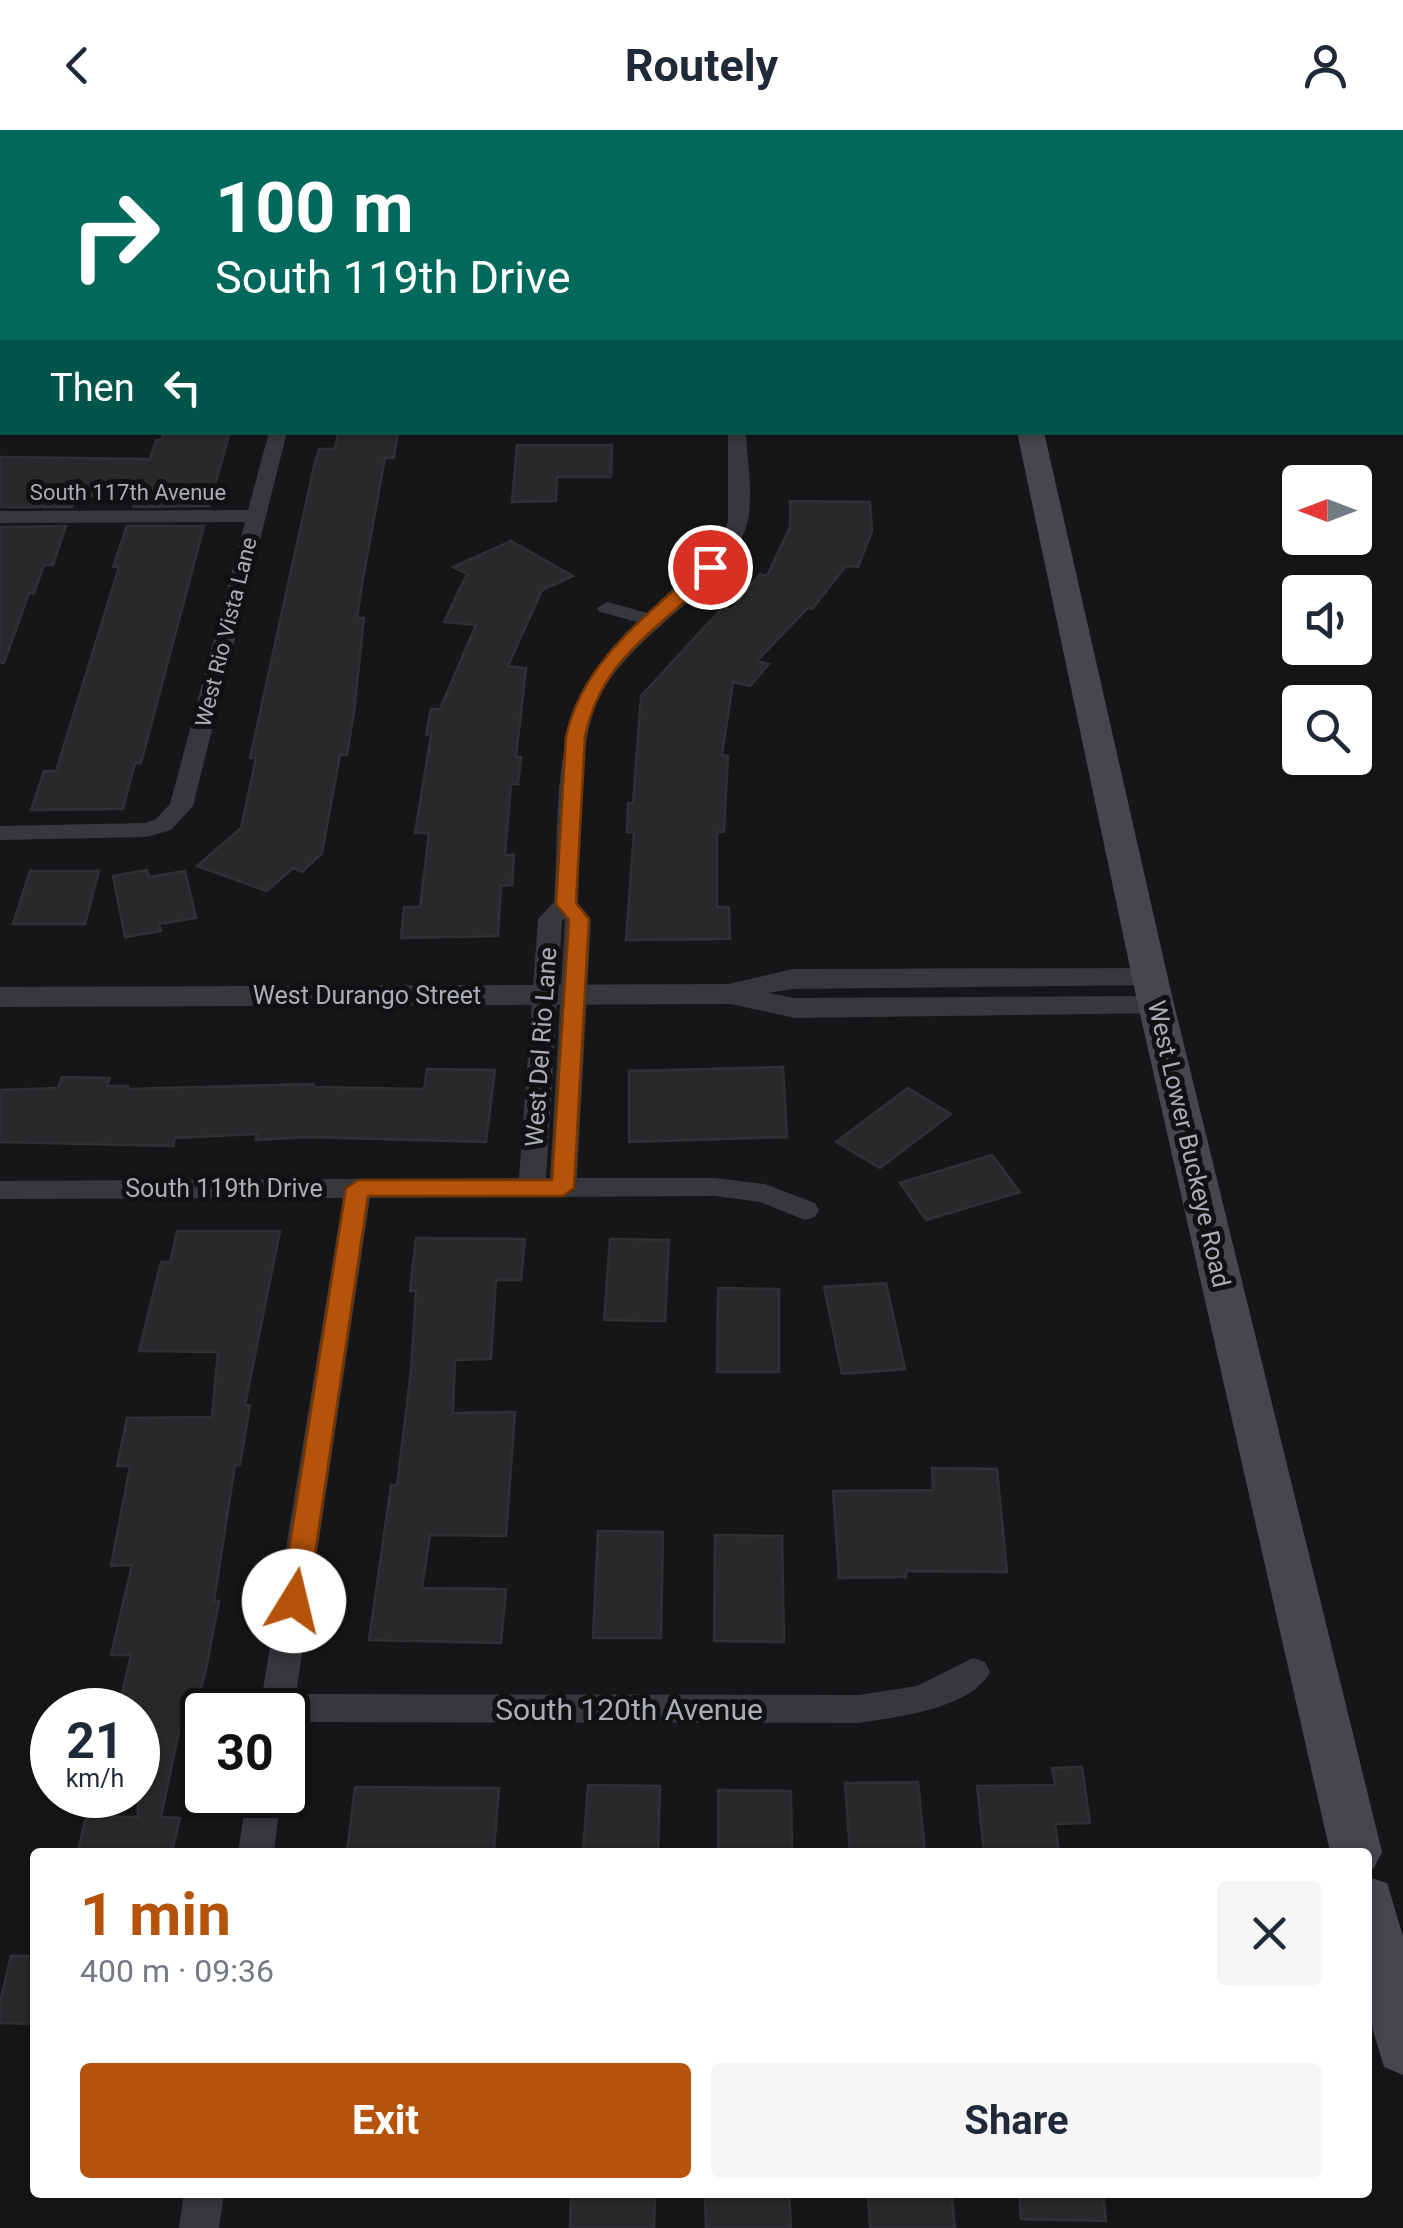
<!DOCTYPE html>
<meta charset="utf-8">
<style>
body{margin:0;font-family:Roboto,sans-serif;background:#f6f6f7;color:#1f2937;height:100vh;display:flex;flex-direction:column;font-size:38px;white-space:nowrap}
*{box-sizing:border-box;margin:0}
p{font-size:32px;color:#747a83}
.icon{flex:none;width:55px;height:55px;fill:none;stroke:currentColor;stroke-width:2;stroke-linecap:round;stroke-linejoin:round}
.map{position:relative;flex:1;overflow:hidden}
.side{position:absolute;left:30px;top:1718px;width:1342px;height:350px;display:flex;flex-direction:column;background:#fff;border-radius:10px;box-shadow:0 2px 8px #0004}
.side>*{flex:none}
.top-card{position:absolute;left:0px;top:0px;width:1405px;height:305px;box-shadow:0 2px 8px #0004;background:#00695c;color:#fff;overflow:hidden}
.needle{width:65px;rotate:270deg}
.buttons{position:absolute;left:1282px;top:335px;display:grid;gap:20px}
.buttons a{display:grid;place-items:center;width:90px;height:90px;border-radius:10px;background:#fff;box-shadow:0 2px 8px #0004;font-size:50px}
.speed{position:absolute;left:30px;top:1558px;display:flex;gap:20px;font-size:50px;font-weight:700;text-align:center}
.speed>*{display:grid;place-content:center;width:130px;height:130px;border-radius:50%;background:#fff;box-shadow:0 2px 8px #0004;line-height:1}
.speed small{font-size:25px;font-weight:400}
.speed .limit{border:5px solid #111;border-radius:15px;background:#fff;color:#111}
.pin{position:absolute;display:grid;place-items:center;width:85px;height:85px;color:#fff;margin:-42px;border:5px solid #fff;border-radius:50%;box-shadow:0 2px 10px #0007}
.me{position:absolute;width:110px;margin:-55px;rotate:9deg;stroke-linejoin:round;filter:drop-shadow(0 0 8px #0008)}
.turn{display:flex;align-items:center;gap:35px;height:210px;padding:0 50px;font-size:45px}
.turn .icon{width:130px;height:130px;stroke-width:2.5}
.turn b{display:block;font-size:70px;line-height:85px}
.then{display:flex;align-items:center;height:95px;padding:0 50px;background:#0003;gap:20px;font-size:38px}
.round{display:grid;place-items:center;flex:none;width:105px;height:105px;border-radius:10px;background:#f6f6f7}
.head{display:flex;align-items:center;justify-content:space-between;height:170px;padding:0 50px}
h1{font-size:60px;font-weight:700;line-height:75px;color:#b45309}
.action{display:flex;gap:20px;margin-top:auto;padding:20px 50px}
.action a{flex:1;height:115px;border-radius:10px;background:#b45309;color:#fff;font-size:40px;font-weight:700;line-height:115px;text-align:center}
.action a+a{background:#f6f6f7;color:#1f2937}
header{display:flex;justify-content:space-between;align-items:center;height:130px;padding:0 50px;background:#fff;font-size:45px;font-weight:700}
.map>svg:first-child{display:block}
.building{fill:#29292c;stroke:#303034;stroke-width:2.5}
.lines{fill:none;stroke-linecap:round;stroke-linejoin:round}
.minor{fill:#37383d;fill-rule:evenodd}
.tertiary{fill:#37383d;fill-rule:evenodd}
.secondary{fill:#45474d;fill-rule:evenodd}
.route{fill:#b45309;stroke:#753606;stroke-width:2.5}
.labels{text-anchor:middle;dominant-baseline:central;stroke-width:10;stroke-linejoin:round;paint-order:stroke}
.far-street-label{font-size:22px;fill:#a8adb8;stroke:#111113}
.street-label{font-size:25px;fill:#a8adb8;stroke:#111113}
.near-street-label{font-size:30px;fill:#a8adb8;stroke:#111113}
</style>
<header><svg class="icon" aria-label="back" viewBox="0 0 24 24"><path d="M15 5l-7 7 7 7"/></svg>Routely<svg class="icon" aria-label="person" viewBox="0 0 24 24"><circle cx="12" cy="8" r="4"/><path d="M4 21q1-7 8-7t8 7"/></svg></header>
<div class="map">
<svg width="1403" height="2098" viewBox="0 0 1403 2098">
<rect width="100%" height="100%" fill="#161618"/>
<path class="building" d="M 164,302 L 230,302 L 209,376 L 133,377 L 137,365 L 76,366 L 72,377 L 0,377 L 0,327 L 150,329 L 156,310 L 161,310 Z
M 338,302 L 398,302 L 394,328 L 385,328 L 362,455 L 357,488 L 364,488 L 354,582 L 347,625 L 340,625 L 322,723 L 302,742 L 293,738 L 267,761 L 197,736 L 241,698 L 256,628 L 250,628 L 314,336 L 319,319 L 335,319 Z
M 517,315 L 612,315 L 611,347 L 557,347 L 556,371 L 512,372 Z
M 790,371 L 870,372 L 872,401 L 858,437 L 846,436 L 812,479 L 808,478 L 757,531 L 769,534 L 750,556 L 733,552 L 722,625 L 728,626 L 724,702 L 717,702 L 717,777 L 729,777 L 730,809 L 626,810 L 634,702 L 627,702 L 628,673 L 633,673 L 641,566 L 723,477 L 731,480 L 760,444 L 767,446 L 790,397 Z
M 66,396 L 53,435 L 44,435 L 34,463 L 29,463 L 4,533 L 0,532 L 0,397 Z
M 127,396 L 204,396 L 141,633 L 135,633 L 123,679 L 31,680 L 44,641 L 56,641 L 119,437 L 113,437 Z
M 511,411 L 573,446 L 542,460 L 508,536 L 526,538 L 516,627 L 521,627 L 518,654 L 511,654 L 505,725 L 514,725 L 512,755 L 501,756 L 498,806 L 401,808 L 404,777 L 420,777 L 429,703 L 415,703 L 431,605 L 426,605 L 431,579 L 440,579 L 476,495 L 444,492 L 467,444 L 453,437 Z
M 147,740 L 149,747 L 185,741 L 196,788 L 159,794 L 161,801 L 125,807 L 113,746 Z
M 30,741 L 99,741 L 85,794 L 13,794 Z
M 783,937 L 787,1007 L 629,1012 L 629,941 Z
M 427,939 L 495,940 L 486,1012 L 306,1007 L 256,1010 L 257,1004 L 175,1008 L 173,1016 L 0,1012 L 0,960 L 58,958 L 62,947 L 110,948 L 107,956 L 128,956 L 128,959 L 313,954 L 313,957 L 424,959 Z
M 908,958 L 951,984 L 880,1038 L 836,1012 Z
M 992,1025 L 1020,1062 L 926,1090 L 900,1053 Z
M 177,1101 L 280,1101 L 245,1275 L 250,1275 L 240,1335 L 235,1335 L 214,1471 L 219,1471 L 206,1539 L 190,1601 L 179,1601 L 161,1687 L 180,1688 L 172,1722 L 78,1722 L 86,1686 L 138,1687 L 138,1580 L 118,1580 L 131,1525 L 111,1525 L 132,1435 L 111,1436 L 130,1336 L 117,1336 L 127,1288 L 212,1287 L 218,1222 L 139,1221 L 161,1132 L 170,1132 Z
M 416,1108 L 525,1109 L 521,1150 L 496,1150 L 491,1229 L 455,1230 L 453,1283 L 515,1282 L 506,1406 L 430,1405 L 422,1458 L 506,1459 L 501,1513 L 369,1510 L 391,1355 L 397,1355 L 411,1241 L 416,1161 L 410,1161 Z
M 610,1109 L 669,1110 L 665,1191 L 604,1190 Z
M 886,1153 L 905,1239 L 842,1244 L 824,1157 Z
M 718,1158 L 779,1159 L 779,1242 L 717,1242 Z
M 932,1338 L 997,1339 L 1007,1442 L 906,1441 L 906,1447 L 839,1448 L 833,1361 L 933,1360 Z
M 598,1401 L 663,1402 L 661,1508 L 593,1508 Z
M 715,1405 L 782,1406 L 784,1512 L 714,1511 Z
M 1082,1637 L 1090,1693 L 1055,1694 L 1059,1722 L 984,1722 L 977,1656 L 1055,1655 L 1052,1638 Z
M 918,1652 L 925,1722 L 850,1722 L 845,1653 Z
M 588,1655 L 660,1656 L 658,1722 L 583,1722 Z
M 355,1657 L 499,1658 L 494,1719 L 347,1722 Z
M 718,1660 L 791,1661 L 792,1722 L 718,1722 Z
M 11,1826 L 35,1826 L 35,1894 L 0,1893 L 0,1872 Z
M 571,2062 L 655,2062 L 654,2098 L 570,2098 Z
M 705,2062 L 789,2062 L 791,2098 L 706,2098 Z
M 868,2062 L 951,2062 L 955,2098 L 870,2098 Z
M 1019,2062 L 1103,2062 L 1106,2091 L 1021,2089 Z"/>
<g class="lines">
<path class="minor" d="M 375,0 L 424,0 L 426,2 L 377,2 Z
M 0,238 L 2,238 L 2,248 L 0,248 Z
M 269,302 L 287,302 L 193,676 L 171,700 L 147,707 L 0,710 L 0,696 L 145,693 L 155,690 L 170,674 L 245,392 L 0,393 L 0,381 L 248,380 Z
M 728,302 L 746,302 C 747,330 754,368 747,394 C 728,461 626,503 596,575 C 576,624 581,718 578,773 L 591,789 L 577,1048 L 715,1048 L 765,1054 L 815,1073 L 819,1080 L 815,1087 L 805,1090 L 760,1072 L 715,1066 L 370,1068 L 296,1564 L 859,1565 L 917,1556 L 973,1528 L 985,1532 L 990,1542 C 971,1579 896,1587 859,1593 L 288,1592 L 288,1580 L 260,1578 L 343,1068 L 0,1069 L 0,1051 L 519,1048 L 538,789 L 554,772 C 561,659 546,576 637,492 L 600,482 L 597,478 L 607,472 L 648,483 L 720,412 L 728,391 ZM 565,788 L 550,1048 L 546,1048 L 562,791 Z
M 247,1665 L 281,1665 L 274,1722 L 238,1722 Z
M 184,2062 L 224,2062 L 219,2098 L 179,2098 Z"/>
<path class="tertiary" d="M 1150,838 L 1161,841 L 1166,848 L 1161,855 L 793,859 L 768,863 L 795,868 L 1157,866 L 1168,869 L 1173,876 L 1168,883 L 795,888 L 730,874 L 0,877 L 0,857 L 729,854 L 793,839 Z"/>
<path class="secondary" d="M 949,0 L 971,0 L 972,2 L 950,2 Z
M 1017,302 L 1044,302 L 1172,866 L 1382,1722 L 1374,1738 L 1368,1741 L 1368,1722 L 1330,1722 L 1136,866 Z
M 1368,1747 L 1387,1753 L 1403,1806 L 1403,1945 L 1384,1937 L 1368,1884 Z"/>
</g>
<path class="route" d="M 704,433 L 718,437 C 667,498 602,521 585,607 L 576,773 L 589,789 L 574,1058 L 563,1066 L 368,1066 L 308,1471 L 304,1478 L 294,1482 L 285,1478 L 281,1471 L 346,1058 L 358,1050 L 552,1050 L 569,790 L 556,774 L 566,607 C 582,530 649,485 704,433 Z"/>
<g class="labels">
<g class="far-street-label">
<text x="128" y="362">South 117th Avenue</text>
<text transform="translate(226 502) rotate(-76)">West Rio Vista Lane</text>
</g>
<g class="street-label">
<text x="367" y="865">West Durango Street</text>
<text transform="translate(541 917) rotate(-86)">West Del Rio Lane</text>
<text transform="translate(1189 1014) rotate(77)">West Lower Buckeye Road</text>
<text x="224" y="1058">South 119th Drive</text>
</g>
<g class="near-street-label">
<text x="629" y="1579">South 120th Avenue</text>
</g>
</g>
</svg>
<div class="buttons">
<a><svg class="needle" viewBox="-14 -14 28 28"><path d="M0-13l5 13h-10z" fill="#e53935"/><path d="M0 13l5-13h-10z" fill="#747a83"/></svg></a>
<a><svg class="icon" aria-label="sound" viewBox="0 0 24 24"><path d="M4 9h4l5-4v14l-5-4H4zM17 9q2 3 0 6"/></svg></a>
<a><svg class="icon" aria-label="search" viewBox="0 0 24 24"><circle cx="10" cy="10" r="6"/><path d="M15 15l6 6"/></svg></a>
</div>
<div class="speed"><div>21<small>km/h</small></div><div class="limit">30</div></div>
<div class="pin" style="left:710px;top:437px;background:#d93025"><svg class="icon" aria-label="arrive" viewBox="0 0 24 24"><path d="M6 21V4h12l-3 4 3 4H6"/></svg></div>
<svg class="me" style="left:294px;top:1471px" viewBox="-20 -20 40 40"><circle r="19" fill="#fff"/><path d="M0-13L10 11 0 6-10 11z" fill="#b45309"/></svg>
<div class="top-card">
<div class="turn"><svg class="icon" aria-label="right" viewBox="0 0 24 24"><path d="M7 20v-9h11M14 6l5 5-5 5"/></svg><div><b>100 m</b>South 119th Drive</div></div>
<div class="then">Then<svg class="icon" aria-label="left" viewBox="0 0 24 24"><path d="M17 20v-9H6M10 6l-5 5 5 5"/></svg></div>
</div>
<section class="side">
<div class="head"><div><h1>1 min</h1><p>400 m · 09:36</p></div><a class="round"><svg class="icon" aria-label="close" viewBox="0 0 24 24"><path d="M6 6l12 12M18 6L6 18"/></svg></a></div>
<div class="action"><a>Exit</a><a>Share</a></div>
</section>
</div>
